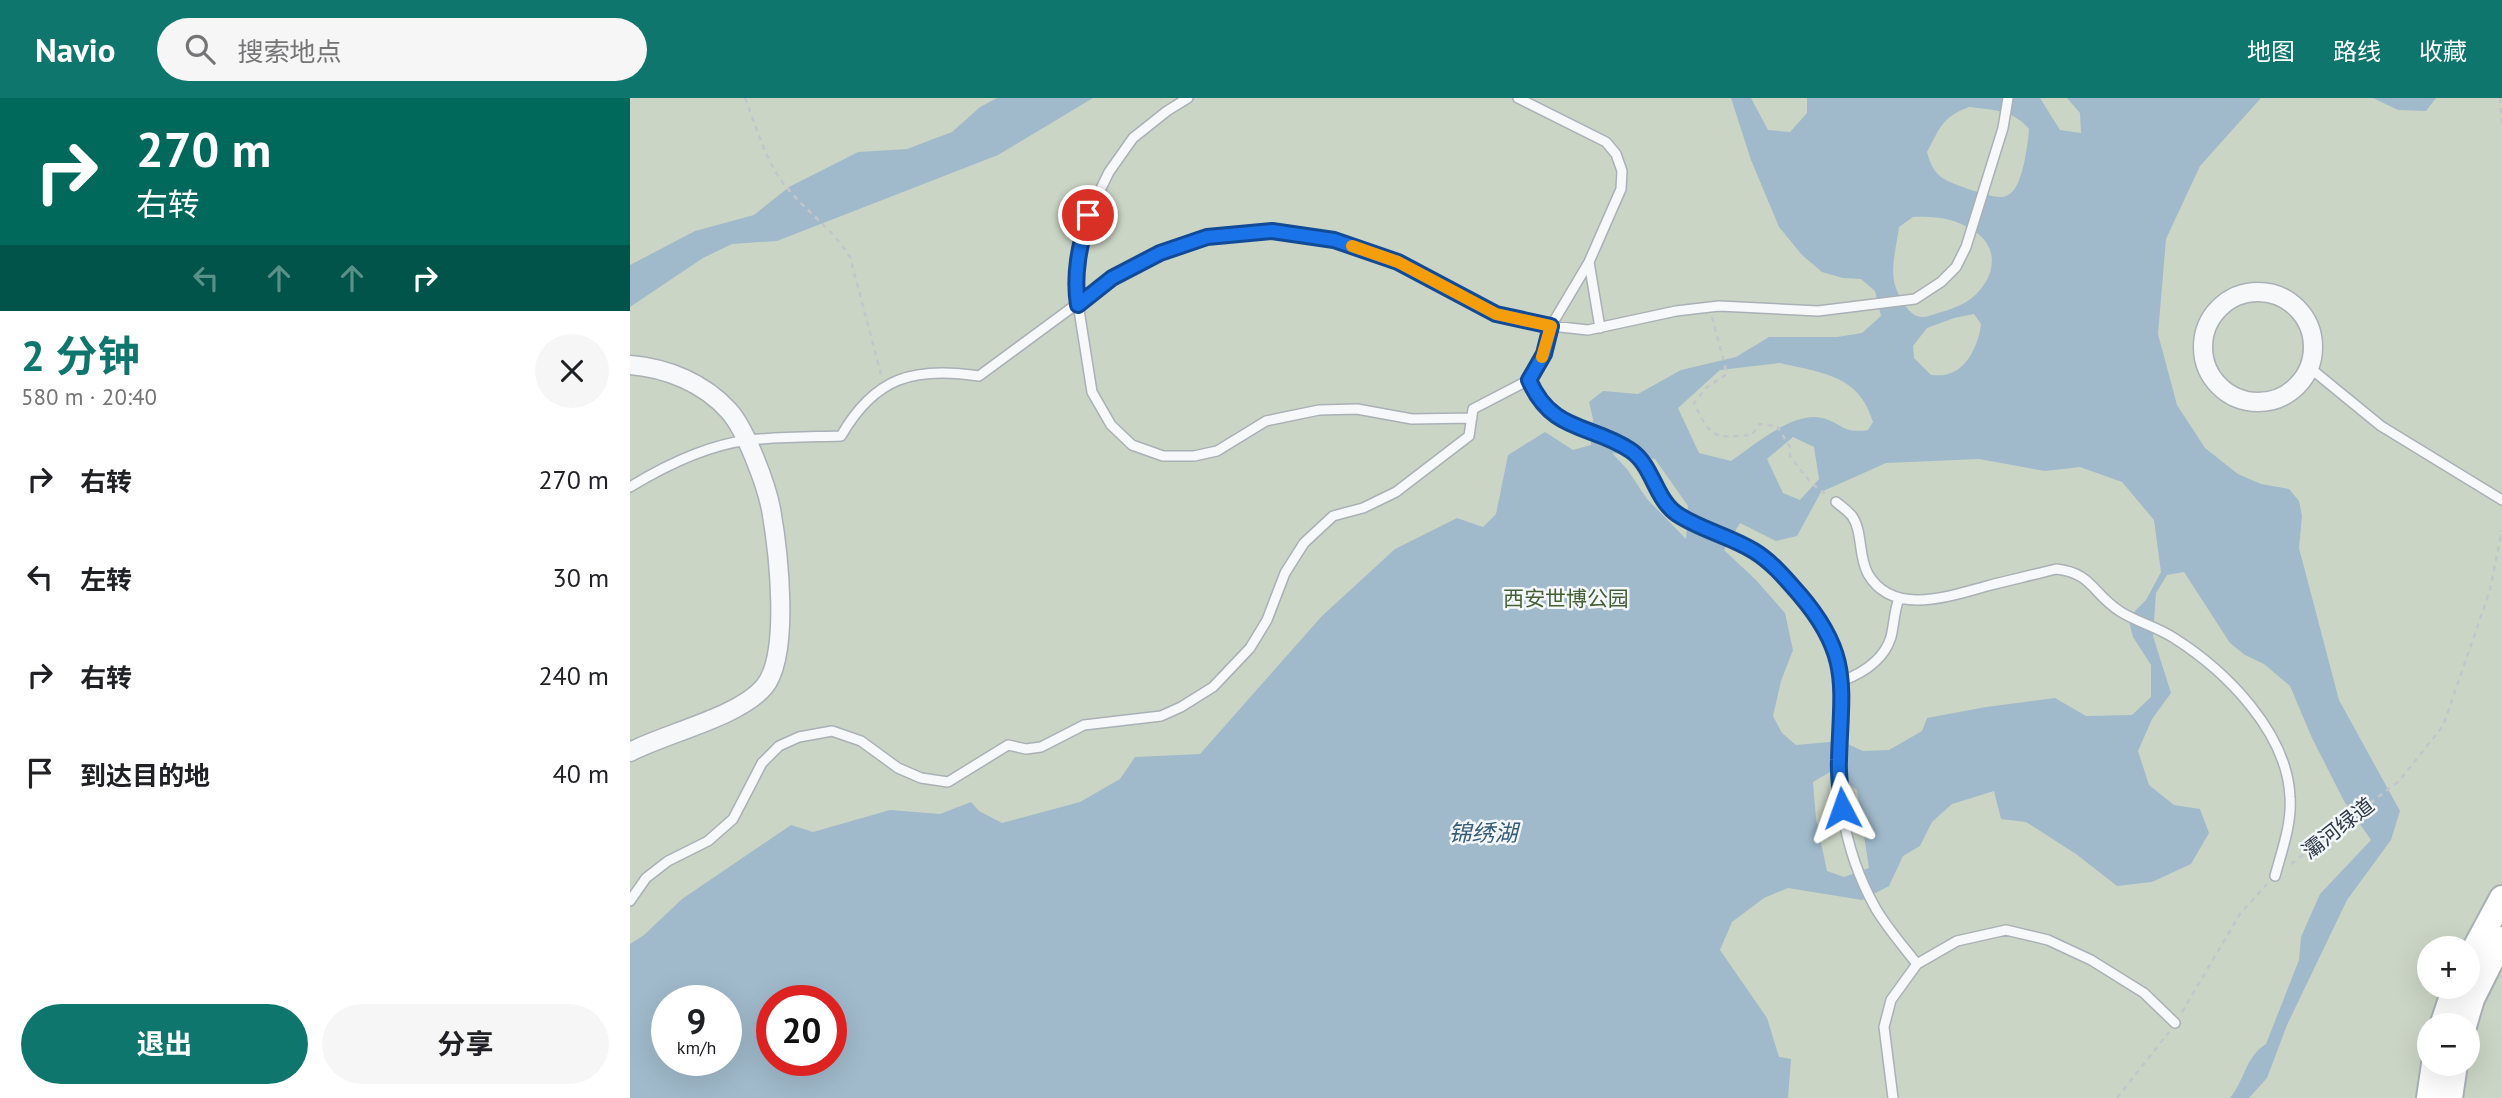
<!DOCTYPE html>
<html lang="zh">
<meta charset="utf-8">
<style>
body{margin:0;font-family:"PT Sans","Noto Sans SC",sans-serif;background:#f6f6f6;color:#202124;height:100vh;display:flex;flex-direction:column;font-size:26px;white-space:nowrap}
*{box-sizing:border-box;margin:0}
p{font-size:23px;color:#757577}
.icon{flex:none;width:38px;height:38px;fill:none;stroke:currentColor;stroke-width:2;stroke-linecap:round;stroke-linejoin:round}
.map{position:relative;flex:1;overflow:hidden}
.side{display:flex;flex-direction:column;background:#fff;width:630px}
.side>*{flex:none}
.banner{background:#00695c;color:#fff;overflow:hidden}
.buttons{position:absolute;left:1787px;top:838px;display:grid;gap:14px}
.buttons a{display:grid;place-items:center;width:63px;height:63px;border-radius:50%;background:#fff;box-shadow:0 7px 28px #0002;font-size:35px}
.speed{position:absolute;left:21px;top:887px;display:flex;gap:14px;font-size:35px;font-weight:700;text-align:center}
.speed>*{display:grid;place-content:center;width:91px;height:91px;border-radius:50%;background:#fff;box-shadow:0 7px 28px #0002;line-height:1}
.speed small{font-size:18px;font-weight:400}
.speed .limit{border:10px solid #d22;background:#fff;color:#111}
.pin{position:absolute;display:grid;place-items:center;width:60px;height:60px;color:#fff;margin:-30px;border:4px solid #fff;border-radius:50%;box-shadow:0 2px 7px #0007}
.me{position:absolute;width:77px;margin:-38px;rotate:356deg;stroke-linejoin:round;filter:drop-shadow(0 0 5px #0008)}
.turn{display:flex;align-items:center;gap:24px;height:147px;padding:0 21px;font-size:32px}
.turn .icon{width:91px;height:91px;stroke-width:2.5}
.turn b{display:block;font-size:49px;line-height:60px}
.lanes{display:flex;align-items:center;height:66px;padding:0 21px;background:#0003;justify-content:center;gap:35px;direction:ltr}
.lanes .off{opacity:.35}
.round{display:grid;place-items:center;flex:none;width:74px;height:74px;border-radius:37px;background:#f6f6f6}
.summary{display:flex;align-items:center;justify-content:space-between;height:119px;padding:0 21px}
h1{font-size:42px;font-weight:700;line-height:52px;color:#0f766e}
.primary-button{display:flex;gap:14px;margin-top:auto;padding:14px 21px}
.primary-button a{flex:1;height:80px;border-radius:42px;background:#0f766e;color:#fff;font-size:28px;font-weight:700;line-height:80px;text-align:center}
.primary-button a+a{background:#f6f6f6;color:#202124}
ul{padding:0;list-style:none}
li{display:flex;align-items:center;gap:21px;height:98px;padding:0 21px}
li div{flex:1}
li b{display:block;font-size:26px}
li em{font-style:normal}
header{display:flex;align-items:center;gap:42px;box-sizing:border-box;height:98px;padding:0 35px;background:#0f766e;color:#fff}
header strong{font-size:33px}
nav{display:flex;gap:38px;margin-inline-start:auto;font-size:24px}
.search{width:490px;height:63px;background:#f6f6f6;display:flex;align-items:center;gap:18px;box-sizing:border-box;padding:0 24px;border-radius:38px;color:#757577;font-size:26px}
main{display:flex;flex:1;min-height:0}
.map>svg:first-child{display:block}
.green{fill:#cbd5c5;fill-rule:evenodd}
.water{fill:#a0bacb;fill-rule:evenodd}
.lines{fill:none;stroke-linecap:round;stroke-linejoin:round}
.lane-casing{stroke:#a9b0b6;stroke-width:12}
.street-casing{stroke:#a9b0b6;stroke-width:21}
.secondary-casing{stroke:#a9b0b6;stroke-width:28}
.path{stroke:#c2c6cb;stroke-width:2.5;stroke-dasharray:5 5;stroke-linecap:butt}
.lane{stroke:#f7f8fa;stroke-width:9}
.street{stroke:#f7f8fa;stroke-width:18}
.secondary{stroke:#fff;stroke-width:24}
.route-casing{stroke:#114b97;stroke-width:18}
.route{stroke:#1a73e8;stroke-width:12}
.slow{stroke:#f59e0b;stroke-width:12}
.labels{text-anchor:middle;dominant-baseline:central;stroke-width:5;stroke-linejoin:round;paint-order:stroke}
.park-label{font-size:21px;fill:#456039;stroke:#f4f7f9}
.street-label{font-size:21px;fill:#2c3844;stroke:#f4f7f9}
.water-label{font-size:23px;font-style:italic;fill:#365c78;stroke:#f4f7f9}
</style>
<header>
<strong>Navio</strong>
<div class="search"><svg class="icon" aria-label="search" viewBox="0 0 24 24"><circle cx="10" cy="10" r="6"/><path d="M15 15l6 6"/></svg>搜索地点</div>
<nav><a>地图</a><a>路线</a><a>收藏</a></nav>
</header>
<main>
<section class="side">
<div class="banner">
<div class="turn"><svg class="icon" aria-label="right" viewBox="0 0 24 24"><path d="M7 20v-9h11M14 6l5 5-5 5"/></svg><div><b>270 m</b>右转</div></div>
<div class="lanes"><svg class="icon off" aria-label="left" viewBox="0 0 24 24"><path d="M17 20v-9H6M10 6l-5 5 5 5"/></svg><svg class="icon off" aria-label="ahead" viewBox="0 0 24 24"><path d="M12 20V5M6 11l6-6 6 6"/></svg><svg class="icon off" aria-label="ahead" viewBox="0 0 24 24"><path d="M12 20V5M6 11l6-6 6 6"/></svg><svg class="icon" aria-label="right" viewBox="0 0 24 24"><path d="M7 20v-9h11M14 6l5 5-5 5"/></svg></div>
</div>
<div class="summary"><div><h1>2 分钟</h1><p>580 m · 20:40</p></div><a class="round"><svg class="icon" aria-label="close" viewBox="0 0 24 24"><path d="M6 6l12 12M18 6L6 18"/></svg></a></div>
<ul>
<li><svg class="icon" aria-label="right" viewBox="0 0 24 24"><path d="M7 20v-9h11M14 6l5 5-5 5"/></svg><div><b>右转</b></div><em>270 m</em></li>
<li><svg class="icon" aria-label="left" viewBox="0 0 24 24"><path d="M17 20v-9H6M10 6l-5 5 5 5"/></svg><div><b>左转</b></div><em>30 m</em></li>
<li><svg class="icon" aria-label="right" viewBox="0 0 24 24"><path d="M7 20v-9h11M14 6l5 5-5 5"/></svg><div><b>右转</b></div><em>240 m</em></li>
<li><svg class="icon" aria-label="arrive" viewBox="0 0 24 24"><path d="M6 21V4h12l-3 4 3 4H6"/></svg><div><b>到达目的地</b></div><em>40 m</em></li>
</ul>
<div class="primary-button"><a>退出</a><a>分享</a></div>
</section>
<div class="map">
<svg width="1872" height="1000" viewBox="0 0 1872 1000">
<rect width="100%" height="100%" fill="#e4e8ec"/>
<path class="green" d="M 0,0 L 1872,0 L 1872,1000 L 0,1000 ZM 1799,850 L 1838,850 L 1838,889 L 1799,889 ZM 37,903 L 96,903 L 96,962 L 37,962 ZM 142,903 L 201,903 L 201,962 L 142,962 ZM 1799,928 L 1838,928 L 1838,966 L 1799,966 Z"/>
<path class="water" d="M 367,0 L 463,0 L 368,57 L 147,143 L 102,146 L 73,160 L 0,209 L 0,167 L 65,133 L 124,117 L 159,89 L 228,54 L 277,51 L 322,34 L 350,9 Z
M 1101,0 L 1121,0 L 1138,32 L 1160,34 L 1177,15 L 1177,0 L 1410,0 L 1430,32 L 1451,35 L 1450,15 L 1437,0 L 1631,0 L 1570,68 L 1536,141 L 1528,236 L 1547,307 L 1575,350 L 1608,376 L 1631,386 L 1659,391 L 1669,403 L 1672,418 L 1669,450 L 1709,602 L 1770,713 L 1761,742 L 1717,802 L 1657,927 L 1637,980 L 1619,1000 L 1600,1000 C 1615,982 1615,959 1636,946 L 1669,862 L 1671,839 L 1690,796 L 1741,742 L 1714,703 L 1682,640 L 1660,588 L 1634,566 L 1615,557 L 1600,545 L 1554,474 L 1537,477 L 1526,495 L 1523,538 L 1541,595 L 1522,621 L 1508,653 L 1519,687 L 1544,707 L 1570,711 L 1579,735 L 1561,766 L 1522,784 L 1487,788 L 1446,756 L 1396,724 L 1371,721 L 1364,693 L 1322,706 L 1302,724 L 1290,748 L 1273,758 L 1259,788 L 1232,802 L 1158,790 L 1134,800 L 1102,824 L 1090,852 L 1137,920 L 1149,959 L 1161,961 L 1158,1000 L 0,1000 L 0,846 L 14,837 L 52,801 L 161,727 L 183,734 L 260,712 L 310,716 L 341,704 L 349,713 L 372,725 L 450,704 L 490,681 L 505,659 L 570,656 L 692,518 L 765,451 L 827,420 L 853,429 L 866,416 L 878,357 L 915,334 L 943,352 L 961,347 L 963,321 L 959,304 L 973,293 L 1008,296 L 1051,272 L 1106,259 L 1139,239 L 1207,239 L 1232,235 L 1251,218 L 1245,193 L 1231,181 L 1213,180 L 1192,174 L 1172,157 L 1149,129 L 1121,62 ZM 1339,9 C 1362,12 1384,12 1399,31 C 1398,46 1393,84 1382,94 C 1380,96 1375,99 1372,99 C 1362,100 1324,87 1314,81 C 1304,75 1300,65 1297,54 C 1310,30 1312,19 1339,9 ZM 1283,119 C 1306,118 1324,120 1344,133 C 1371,150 1365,181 1342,200 C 1333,207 1319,212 1308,215 C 1301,217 1294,221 1287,218 C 1277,215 1266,194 1264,183 C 1261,167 1267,145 1269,129 ZM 1344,216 L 1351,226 C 1349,245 1338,271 1318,276 C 1313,278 1306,277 1301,277 L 1284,260 L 1283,248 L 1297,230 L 1324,220 ZM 1150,265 C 1191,275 1229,276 1243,324 L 1238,332 C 1211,336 1213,325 1192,320 C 1163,313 1123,348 1101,363 L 1069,355 L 1048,310 L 1090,272 ZM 1163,339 L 1184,349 L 1189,381 L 1170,402 L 1153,395 L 1137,361 ZM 982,355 L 1025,361 L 1058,408 L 1056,441 L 1017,401 L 997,371 ZM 1349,361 L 1415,373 L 1450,369 L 1492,384 L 1524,422 L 1531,474 L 1516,502 L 1498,520 L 1503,539 L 1521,567 L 1521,599 L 1502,617 L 1456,618 L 1425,600 L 1356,609 L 1297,620 L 1292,633 L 1259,652 L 1233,653 L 1211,643 L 1166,647 L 1152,635 L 1143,618 L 1151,583 L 1163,552 L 1155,515 L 1126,482 L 1094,452 L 1110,425 L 1146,443 L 1167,438 L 1191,394 L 1256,365 ZM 1200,674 L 1227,692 L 1239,770 L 1214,779 L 1197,773 L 1186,721 L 1183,684 ZM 37,903 L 96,903 L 96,962 L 37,962 ZM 142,903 L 201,903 L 201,962 L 142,962 Z
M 1743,0 L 1806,0 L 1796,13 L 1768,12 Z"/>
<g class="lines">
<defs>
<path id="lane" d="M 558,0 L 537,13 L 503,40 L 479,74 L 458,117 L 447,155 L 446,193 L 462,294 L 481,327 L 502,347 L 533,358 L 564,358 L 587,353 L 636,323 L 689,312 L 727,311 L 782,321 L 842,320
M 888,0 L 976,44 L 986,56 L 992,73 L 991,91 L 959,164 L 921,228 L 914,256 L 899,282 C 920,333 960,328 1000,352 C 1023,366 1025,399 1046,415 C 1068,432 1098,439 1122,452 C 1144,465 1163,488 1179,507 C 1235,581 1199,631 1212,711 C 1217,745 1229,781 1246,811 C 1258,831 1273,848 1287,866
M 959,164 L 970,230
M 1680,270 L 1751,328 L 1872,402
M 0,389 C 36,367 77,347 119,342 C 149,339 180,339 211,338 C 245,279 284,268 349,278 L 482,180 L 530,155 L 577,139 L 642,133 L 704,142 L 768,165 L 866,216 L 921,228 L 958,232 L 1046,213 L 1089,208 L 1188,213 L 1285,201 L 1311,184 L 1326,169 L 1336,149 L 1373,30 L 1378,0
M 1206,404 C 1211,408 1218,413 1222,418 C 1233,434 1228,458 1238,476 C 1263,519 1320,498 1357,488 C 1380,482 1403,477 1426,471 C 1463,475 1462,496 1491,514 C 1507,524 1527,529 1544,540 C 1596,573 1657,634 1660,699 C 1662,725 1652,752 1645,778
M 1212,583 C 1233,575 1254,562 1261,539 C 1264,527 1264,514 1269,500
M 0,803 L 16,780 L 38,763 L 78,743 L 103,721 L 132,665 L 149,648 L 169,639 L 202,633 L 231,643 L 268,670 L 291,680 L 318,684 L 378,647 L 396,651 L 411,649 L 454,627 L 531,618 L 551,609 L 583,589 L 620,550 L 637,522 L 655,475 L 674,445 L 703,418 L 733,410 L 766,394 L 839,338 L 843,311 L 899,282
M 1263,1000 L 1254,929 L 1261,902 L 1287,866 L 1327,843 L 1376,832 L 1418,842 L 1461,862 L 1514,895 L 1545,925"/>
<path id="street" d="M1573 249a55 55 0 1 1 110 0a55 55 0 1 1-110 0Z
M 0,267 C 37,270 74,285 99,313 C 116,332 136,386 141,411 C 148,451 161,557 134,589 C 109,619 36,635 0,654"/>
<path id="secondary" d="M 1838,863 L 1872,800
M 1812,928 L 1825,889
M 1834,928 L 1842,901 L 1872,841
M 1799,1000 L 1804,966
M 1820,1000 L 1825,966"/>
</defs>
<use href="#lane" class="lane-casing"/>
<use href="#street" class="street-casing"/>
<use href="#secondary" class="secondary-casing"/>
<path class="path" d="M 115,0 C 126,28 135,61 153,85 C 174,112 202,130 220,159 L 252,280
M 1870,0 L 1872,30
M 1082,219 L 1097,276 L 1076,290 L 1064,305 C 1081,341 1084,340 1122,337 L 1129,326 L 1147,328 L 1160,349 L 1160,358 L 1181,385 L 1198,398
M 1661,766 L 1769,683 L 1813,628 L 1860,492 L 1872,432
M 1552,914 L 1610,816 L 1637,786
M 1487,1000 L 1539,934"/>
<use href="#lane" class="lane"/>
<use href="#street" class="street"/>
<use href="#secondary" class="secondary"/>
</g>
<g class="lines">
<defs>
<path id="route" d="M 458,117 C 450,147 443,176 448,207 L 482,180 L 530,155 L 577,139 L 642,133 L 704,142 L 768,164 L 866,216 L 921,228 L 914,256 L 899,282 C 922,335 961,326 1000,352 C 1023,367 1025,401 1047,416 C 1071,432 1100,438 1124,453 C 1142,464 1156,481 1170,497 C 1222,558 1211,589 1209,662 C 1208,677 1211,694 1212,710"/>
</defs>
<use href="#route" class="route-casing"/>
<use href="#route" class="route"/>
<path class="slow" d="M 722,148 L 768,164 L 866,216 L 921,228 L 912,259"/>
</g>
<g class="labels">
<g class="park-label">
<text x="936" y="500">西安世博公园</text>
</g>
<g class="street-label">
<text transform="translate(1708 730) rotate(-38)">灞河绿道</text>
</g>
<g class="water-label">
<text x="853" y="734">锦绣湖</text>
</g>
</g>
</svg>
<div class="buttons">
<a>+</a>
<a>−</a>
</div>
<div class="speed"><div>9<small>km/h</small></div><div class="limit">20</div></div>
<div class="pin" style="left:458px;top:117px;background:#d93025"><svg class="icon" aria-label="arrive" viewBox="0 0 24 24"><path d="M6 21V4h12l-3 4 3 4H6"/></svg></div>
<svg class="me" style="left:1212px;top:710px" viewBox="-20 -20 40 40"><path d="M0-17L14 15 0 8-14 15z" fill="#1a73e8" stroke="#fff" stroke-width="4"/></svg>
</div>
</main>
